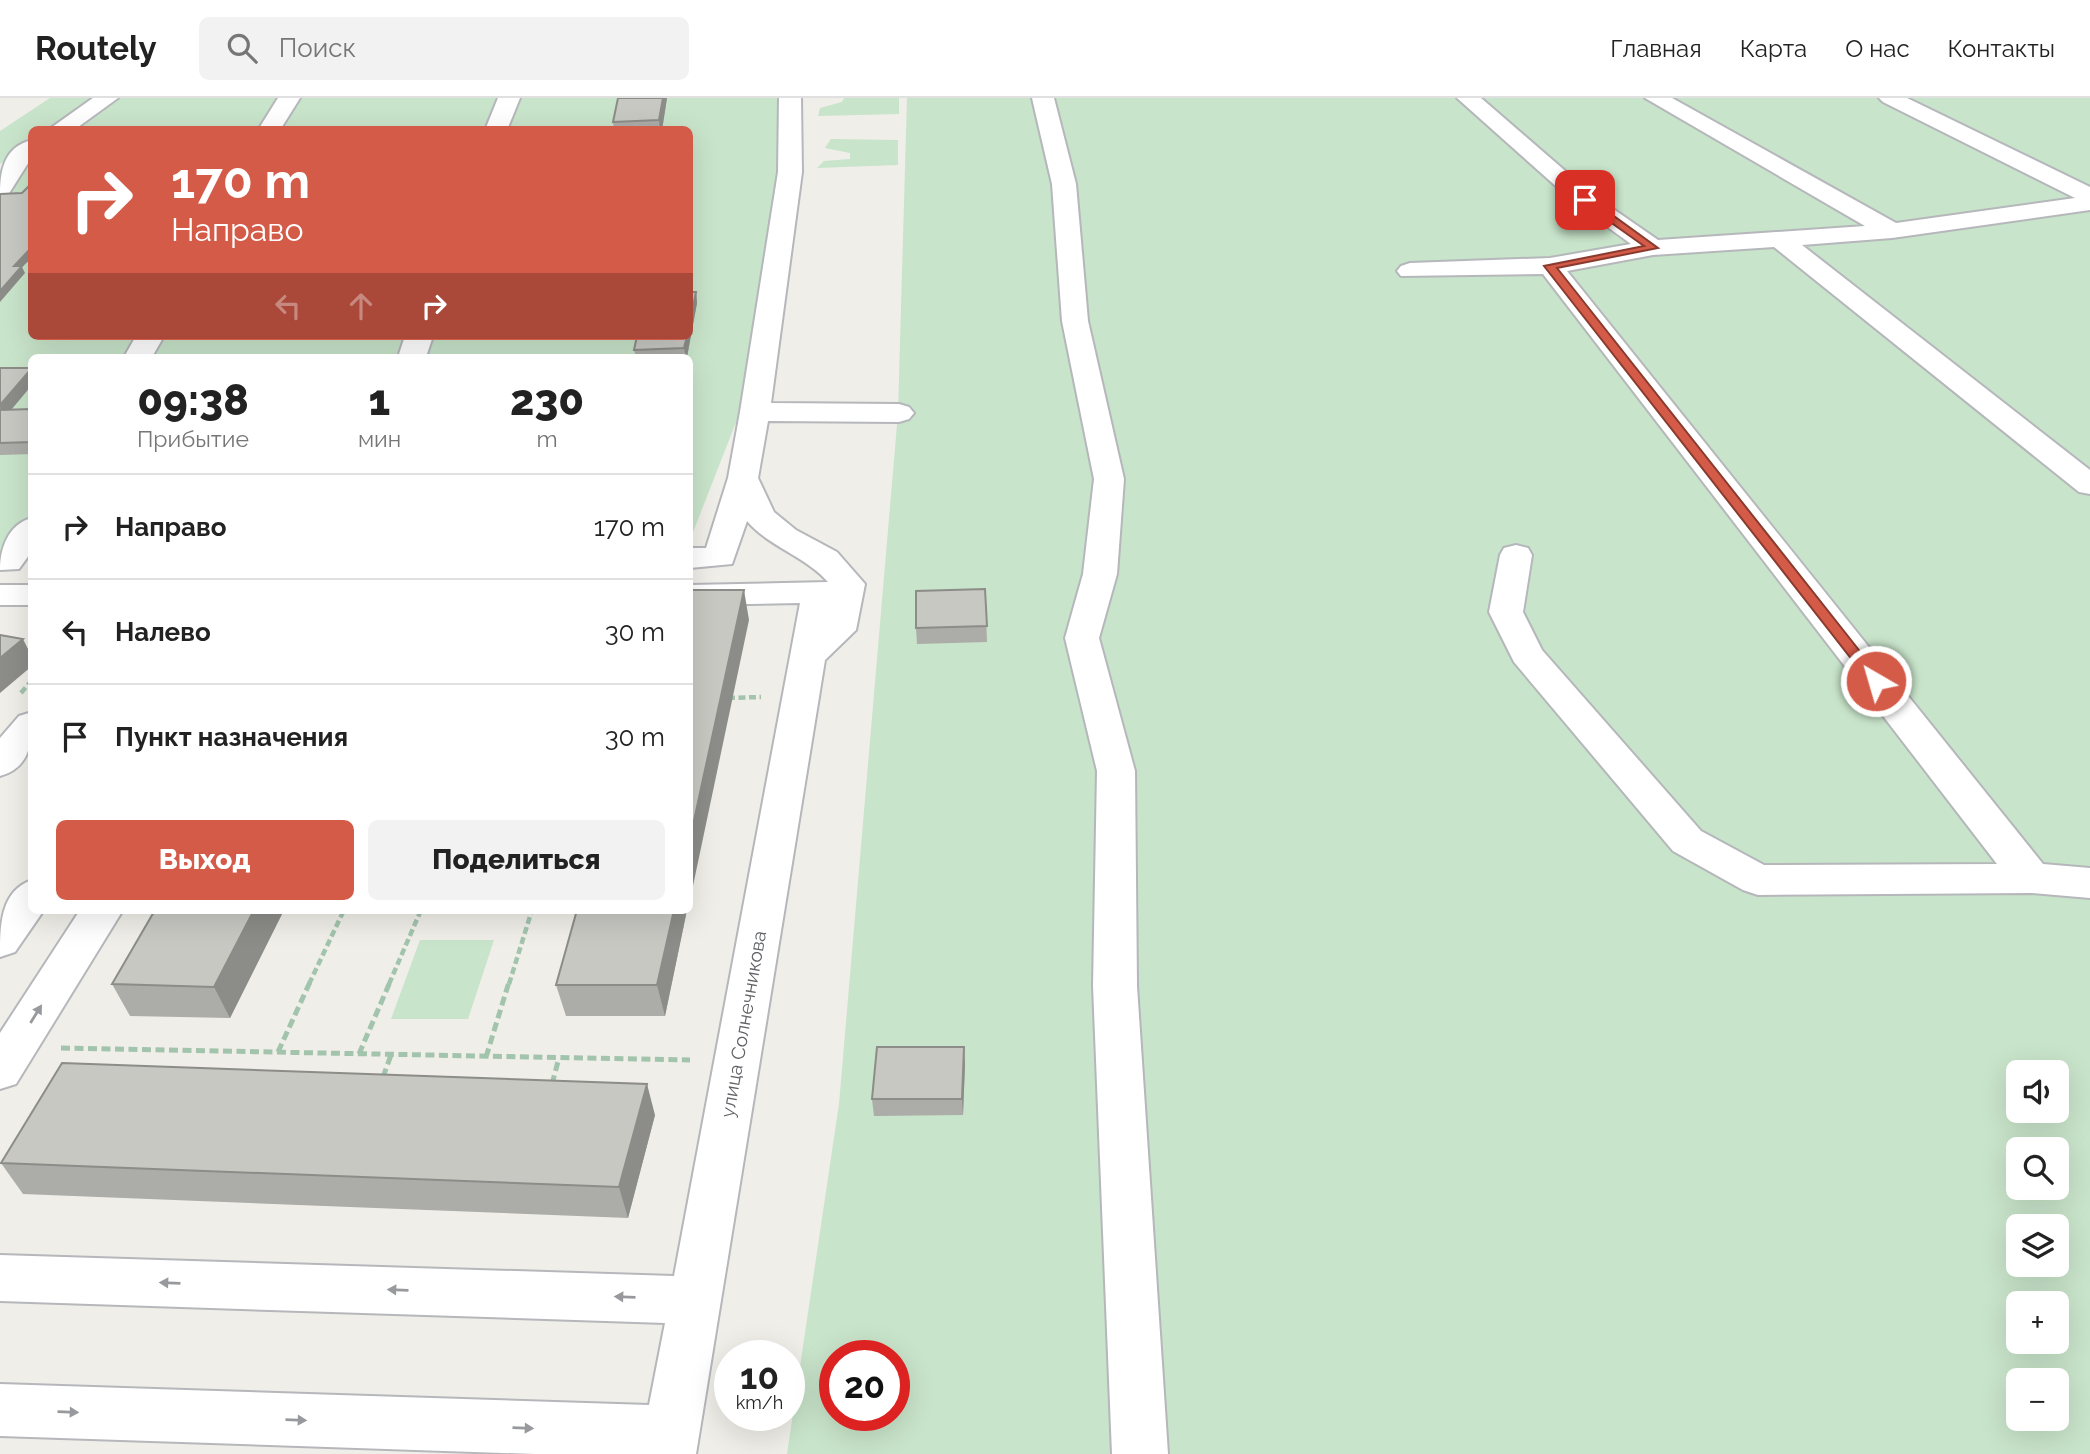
<!DOCTYPE html>
<html lang="ru">
<meta charset="utf-8">
<style>
body{margin:0;font-family:Raleway,sans-serif;background:#f2f2f2;color:#222;height:100vh;display:flex;flex-direction:column;font-size:26px;white-space:nowrap}
*{box-sizing:border-box;margin:0}
p{font-size:23px;color:#767676}
.icon{flex:none;width:38px;height:38px;fill:none;stroke:currentColor;stroke-width:2;stroke-linecap:round;stroke-linejoin:round}
.map{position:relative;flex:1;overflow:hidden}
.drawer{position:absolute;left:28px;top:256px;width:665px;height:560px;display:flex;flex-direction:column;background:#fff;border-radius:10px;box-shadow:0 7px 28px #0002}
.drawer>*{flex:none}
.hud{position:absolute;left:28px;top:28px;width:665px;height:214px;border-radius:10px;box-shadow:0 7px 28px #0002;background:#d55b49;color:#fff;overflow:hidden}
.tools{position:absolute;left:2006px;top:962px;display:grid;gap:14px}
.tools a{display:grid;place-items:center;width:63px;height:63px;border-radius:10px;background:#fff;box-shadow:0 7px 28px #0002;font-size:35px}
.speed{position:absolute;left:714px;top:1242px;display:flex;gap:14px;font-size:35px;font-weight:700;text-align:center}
.speed>*{display:grid;place-content:center;width:91px;height:91px;border-radius:50%;background:#fff;box-shadow:0 7px 28px #0002;line-height:1}
.speed small{font-size:18px;font-weight:400}
.speed .limit{border:10px solid #d22;background:#fff;color:#111}
.pin{position:absolute;display:grid;place-items:center;width:60px;height:60px;color:#fff;margin:-30px;border-radius:14px;box-shadow:0 4px 10px #0006}
.me{position:absolute;width:77px;margin:-38px;rotate:322deg;stroke-linejoin:round;filter:drop-shadow(0 0 5px #0008)}
.turn{display:flex;align-items:center;gap:24px;height:147px;padding:0 28px;font-size:32px}
.turn .icon{width:91px;height:91px;stroke-width:2.5}
.turn b{display:block;font-size:49px;line-height:60px}
.lanes{display:flex;align-items:center;height:66px;padding:0 28px;background:#0003;justify-content:center;gap:35px;direction:ltr}
.lanes .off{opacity:.35}
.eta{display:flex;justify-content:space-evenly;align-items:center;height:119px;text-align:center}
.eta b{font-size:42px;font-weight:800;line-height:49px}
.action{display:flex;gap:14px;margin-top:auto;padding:14px 28px}
.action a{flex:1;height:80px;border-radius:10px;background:#d55b49;color:#fff;font-size:28px;font-weight:800;line-height:80px;text-align:center}
.action a+a{background:#f2f2f2;color:#222}
ul{padding:0;list-style:none}
li{display:flex;align-items:center;gap:21px;height:105px;padding:0 28px;border-top:2px solid #e0e0e0}
li div{flex:1}
li b{display:block;font-size:26px}
li em{font-style:normal}
header{display:flex;align-items:center;gap:42px;box-sizing:border-box;height:98px;padding:0 35px;background:#fff;border-bottom:2px solid #e0e0e0}
header strong{font-size:33px}
nav{display:flex;gap:38px;margin-inline-start:auto;font-size:24px}
.search{width:490px;height:63px;background:#f2f2f2;display:flex;align-items:center;gap:18px;box-sizing:border-box;padding:0 24px;border-radius:10px;color:#767676;font-size:26px}
.map>svg:first-child{display:block}
.green{fill:#c8e4ca;fill-rule:evenodd}
.lines{fill:none;stroke-linecap:round;stroke-linejoin:round}
.minor-casing{stroke:#b5b7bb;stroke-width:4}
.path-far1{stroke:#a2c4ad;stroke-width:4.5;stroke-dasharray:7 3.5;stroke-linecap:butt}
.path{stroke:#a2c4ad;stroke-width:5;stroke-dasharray:9 4.5;stroke-linecap:butt}
.minor{fill:#fff;fill-rule:evenodd}
.wall{fill:#acaca8}
.shaded-wall{fill:#8c8c88}
.building{fill:#c8c8c3;stroke:#8c8c88;stroke-width:2}
.oneway{fill:#98999c}
.route{fill:#d55b49;stroke:#8a3b2f;stroke-width:2}
.labels{text-anchor:middle;dominant-baseline:central;stroke-width:5;stroke-linejoin:round;paint-order:stroke}
.street-label{font-size:19px;fill:#606266;stroke:#fff}
</style>
<header>
<strong>Routely</strong>
<div class="search"><svg class="icon" aria-label="search" viewBox="0 0 24 24"><circle cx="10" cy="10" r="6"/><path d="M15 15l6 6"/></svg>Поиск</div>
<nav><a>Главная</a><a>Карта</a><a>О нас</a><a>Контакты</a></nav>
</header>
<div class="map">
<svg width="2090" height="1356" viewBox="0 0 2090 1356">
<rect width="100%" height="100%" fill="#f0eee8"/>
<path class="green" d="M 50,0 L 103,0 L 55,31 L 32,32 L 31,47 L 0,66 L 0,33 Z
M 113,0 L 786,0 L 784,75 L 754,278 L 690,442 L 690,259 L 32,259 L 31,456 L 0,455 L 0,71 L 31,53 L 32,238 L 690,238 L 690,32 L 65,31 Z
M 844,0 L 899,0 L 899,16 L 818,18 L 820,10 L 842,4 Z
M 907,0 L 2090,0 L 2090,1356 L 787,1356 L 839,1006 L 898,315 ZM 2018,975 L 2056,975 L 2056,1013 L 2018,1013 ZM 2018,1052 L 2056,1052 L 2056,1090 L 2018,1090 ZM 2018,1129 L 2056,1129 L 2056,1167 L 2018,1167 ZM 2018,1206 L 2056,1206 L 2056,1244 L 2018,1244 ZM 835,1258 L 894,1258 L 894,1318 L 835,1318 ZM 2018,1283 L 2056,1283 L 2056,1321 L 2018,1321 Z
M 831,41 L 898,42 L 898,67 L 817,70 L 824,63 L 850,61 L 850,55 L 825,50 Z
M 420,842 L 494,842 L 468,921 L 391,921 Z"/>
<g class="lines">
<defs>
<path id="minor" d="M 93,0 L 118,0 L 74,32 L 48,32 Z
M 278,0 L 300,0 L 280,32 L 258,32 Z
M 498,0 L 520,0 L 507,32 L 485,32 Z
M 779,0 L 801,0 L 802,74 L 771,305 L 899,306 L 909,309 L 914,315 L 909,321 L 899,324 L 768,323 L 758,380 L 774,414 L 796,432 L 837,454 L 865,486 L 856,532 L 825,562 L 696,1356 L 535,1356 L 0,1338 L 0,1286 L 649,1307 L 665,1225 L 0,1203 L 0,1157 L 674,1178 L 800,505 L 690,507 L 690,487 L 828,484 C 805,458 769,449 747,423 L 732,466 L 690,470 L 690,450 L 706,450 L 728,380 L 740,314 L 778,74 Z
M 1032,0 L 1054,0 L 1076,86 L 1088,223 L 1124,381 L 1117,476 L 1099,540 L 1135,673 L 1137,888 L 1168,1356 L 1112,1356 L 1093,888 L 1097,673 L 1065,540 L 1083,476 L 1094,381 L 1062,223 L 1052,86 Z
M 1457,0 L 1481,0 L 1593,97 L 1658,142 L 1865,128 L 1645,0 L 1672,0 L 1896,125 L 2075,100 L 1883,4 L 1879,0 L 1907,0 L 2090,89 L 2090,112 L 1892,140 L 1802,147 L 2090,372 L 2090,396 L 2079,394 L 1774,149 L 1653,157 L 1567,173 L 2043,766 L 2090,770 L 2090,800 L 2031,795 L 1758,797 L 1743,792 L 1673,753 L 1514,564 L 1489,514 L 1500,457 L 1504,450 L 1516,447 L 1528,450 L 1532,457 L 1523,514 L 1542,552 L 1701,733 L 1764,767 L 1997,766 L 1543,176 L 1401,178 L 1397,173 L 1401,168 L 1410,165 L 1550,160 L 1631,146 L 1577,107 Z
M 32,42 L 32,59 L 8,97 L 0,99 C 0,74 3,49 32,42 Z
M 136,238 L 164,238 L 152,259 L 124,259 Z
M 405,238 L 433,238 L 426,259 L 398,259 Z
M 32,420 L 32,453 L 19,471 L 0,472 C 0,451 8,426 32,420 Z
M 0,487 L 32,487 L 32,507 L 0,507 Z
M 32,614 C 32,642 32,669 0,678 L 0,640 L 19,618 Z
M 32,782 L 32,812 L 44,812 L 15,854 L 0,859 C 0,828 0,793 32,782 Z
M 80,812 L 123,812 L 16,986 L 0,991 L 0,935 Z"/>
</defs>
<use href="#minor" class="minor-casing"/>
<path class="path-far1" d="M 21,595 L 32,582
M 728,600 L 761,599
M 309,886 L 344,812
M 389,886 L 421,812
M 509,886 L 532,812"/>
<path class="path" d="M 61,950 L 690,962
M 278,954 L 310,884
M 359,956 L 390,884
M 486,959 L 509,884
M 383,979 L 391,957
M 552,986 L 559,960"/>
<use href="#minor" class="minor"/>
</g>
<path class="wall" d="M 618,0 L 667,0 L 662,32 L 614,32 L 613,24 Z
M 696,194 L 697,205 L 687,259 L 636,259 L 634,252 Z
M 0,270 L 11,312 L 32,311 L 32,356 L 0,357 Z
M 985,491 L 987,544 L 917,546 L 916,530 Z
M 155,812 L 284,812 L 230,920 L 130,918 L 112,886 Z
M 577,812 L 687,812 L 665,918 L 566,918 L 556,887 Z
M 965,966 L 963,1017 L 874,1018 L 872,1001 Z
M 655,1017 L 628,1120 L 23,1096 L 1,1065 Z"/>
<path class="shaded-wall" d="M 663,0 L 667,0 L 662,32 L 660,32 L 659,22 Z
M 32,149 L 32,160 L 22,169 L 25,175 L 0,204 L 0,193 L 14,168 Z
M 696,194 L 697,205 L 687,259 L 686,259 L 684,250 L 687,238 L 690,238 L 690,224 Z
M 32,270 L 32,287 L 1,324 L 0,307 Z
M 744,492 L 749,522 L 690,802 L 690,741 Z
M 23,541 L 32,559 L 32,568 L 0,595 L 0,560 Z
M 254,812 L 284,812 L 230,920 L 214,889 Z
M 674,812 L 687,812 L 665,918 L 657,887 Z
M 964,949 L 965,966 L 963,1017 L 962,1001 Z
M 647,986 L 655,1017 L 628,1120 L 619,1089 Z"/>
<path class="building" d="M 618,0 L 663,0 L 659,22 L 613,24 Z
M 32,85 L 32,149 L 14,168 L 22,168 L 0,193 L 0,96 L 22,95 Z
M 690,194 L 696,194 L 690,224 Z
M 637,238 L 687,238 L 684,250 L 634,252 Z
M 0,270 L 32,270 L 0,307 Z
M 32,311 L 32,344 L 0,345 L 0,312 Z
M 985,491 L 987,528 L 916,530 L 916,493 Z
M 690,492 L 744,492 L 690,741 Z
M 0,537 L 23,541 L 0,560 Z
M 155,812 L 254,812 L 214,889 L 112,886 Z
M 577,812 L 674,812 L 657,887 L 556,887 Z
M 877,949 L 964,949 L 962,1001 L 872,1001 Z
M 62,965 L 647,986 L 619,1089 L 1,1065 Z"/>
<defs><path id="oneway-solid" d="M-6-.8H1V-3.2L6.5 0L1 3.2V.8H-6Z" transform="scale(1.75)"/></defs>
<g class="oneway">
<use href="#oneway-solid" transform="translate(36 916) rotate(-58)"/>
<use href="#oneway-solid" transform="translate(170 1185) rotate(-178)"/>
<use href="#oneway-solid" transform="translate(398 1192) rotate(-178)"/>
<use href="#oneway-solid" transform="translate(625 1199) rotate(-178)"/>
<use href="#oneway-solid" transform="translate(68 1314) rotate(2)"/>
<use href="#oneway-solid" transform="translate(296 1322) rotate(2)"/>
<use href="#oneway-solid" transform="translate(523 1330) rotate(2)"/>
</g>
<path class="route" d="M 1582,100 L 1589,100 L 1658,150 L 1557,170 L 1881,580 L 1881,586 L 1871,586 L 1544,168 L 1644,148 L 1582,104 Z"/>
<g class="labels">
<g class="street-label">
<text transform="translate(743 926) rotate(-80)">улица Солнечникова</text>
</g>
</g>
</svg>
<div class="tools">
<a><svg class="icon" aria-label="sound" viewBox="0 0 24 24"><path d="M4 9h4l5-4v14l-5-4H4zM17 9q2 3 0 6"/></svg></a>
<a><svg class="icon" aria-label="search" viewBox="0 0 24 24"><circle cx="10" cy="10" r="6"/><path d="M15 15l6 6"/></svg></a>
<a><svg class="icon" aria-label="layers" viewBox="0 0 24 24"><path d="M12 4l9 5-9 5-9-5zM3 14l9 5 9-5"/></svg></a>
<a>+</a>
<a>−</a>
</div>
<div class="speed"><div>10<small>km/h</small></div><div class="limit">20</div></div>
<div class="pin" style="left:1585px;top:102px;background:#d93025"><svg class="icon" aria-label="arrive" viewBox="0 0 24 24"><path d="M6 21V4h12l-3 4 3 4H6"/></svg></div>
<svg class="me" style="left:1876px;top:583px" viewBox="-20 -20 40 40"><circle r="17" fill="#d55b49" stroke="#fff" stroke-width="3"/><path d="M0-11L8 9 0 5-8 9z" fill="#fff"/></svg>
<div class="hud">
<div class="turn"><svg class="icon" aria-label="right" viewBox="0 0 24 24"><path d="M7 20v-9h11M14 6l5 5-5 5"/></svg><div><b>170 m</b>Направо</div></div>
<div class="lanes"><svg class="icon off" aria-label="left" viewBox="0 0 24 24"><path d="M17 20v-9H6M10 6l-5 5 5 5"/></svg><svg class="icon off" aria-label="ahead" viewBox="0 0 24 24"><path d="M12 20V5M6 11l6-6 6 6"/></svg><svg class="icon" aria-label="right" viewBox="0 0 24 24"><path d="M7 20v-9h11M14 6l5 5-5 5"/></svg></div>
</div>
<section class="drawer">
<div class="eta">
<div><b>09:38</b><p>Прибытие</p></div>
<div><b>1</b><p>мин</p></div>
<div><b>230</b><p>m</p></div>
</div>
<ul>
<li><svg class="icon" aria-label="right" viewBox="0 0 24 24"><path d="M7 20v-9h11M14 6l5 5-5 5"/></svg><div><b>Направо</b></div><em>170 m</em></li>
<li><svg class="icon" aria-label="left" viewBox="0 0 24 24"><path d="M17 20v-9H6M10 6l-5 5 5 5"/></svg><div><b>Налево</b></div><em>30 m</em></li>
<li><svg class="icon" aria-label="arrive" viewBox="0 0 24 24"><path d="M6 21V4h12l-3 4 3 4H6"/></svg><div><b>Пункт назначения</b></div><em>30 m</em></li>
</ul>
<div class="action"><a>Выход</a><a>Поделиться</a></div>
</section>
</div>
